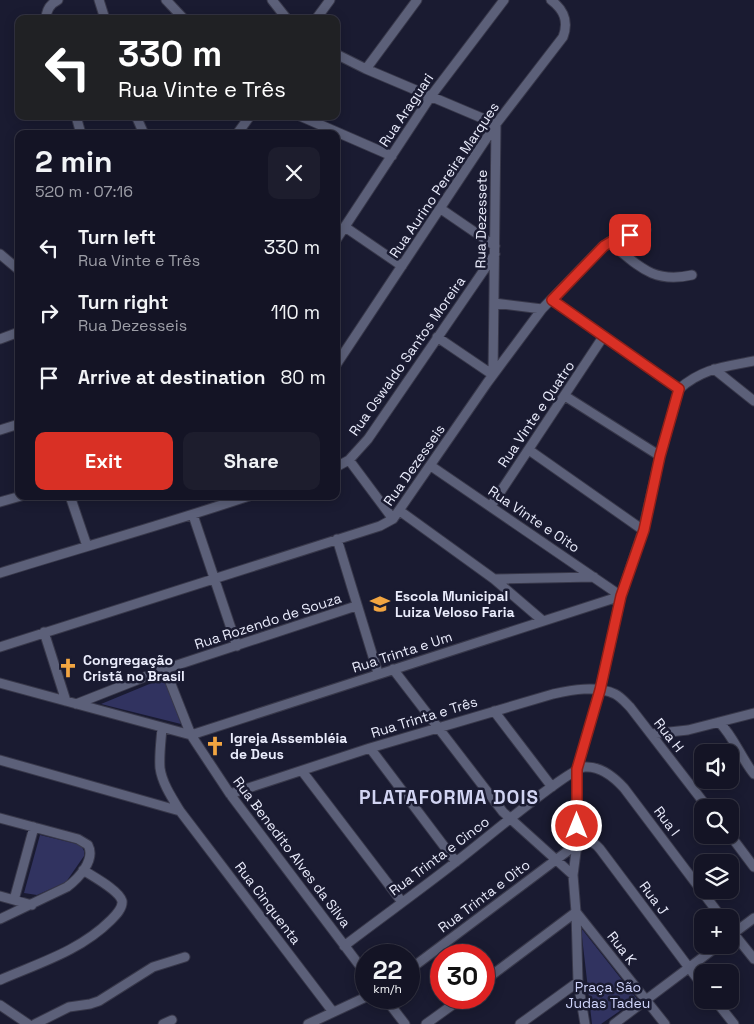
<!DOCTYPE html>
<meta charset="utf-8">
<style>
body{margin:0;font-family:"Space Grotesk",sans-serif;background:#1d1d2d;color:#f1f3f6;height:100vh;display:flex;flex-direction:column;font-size:19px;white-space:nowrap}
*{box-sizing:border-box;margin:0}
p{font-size:16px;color:#9d9ea7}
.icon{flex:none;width:28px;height:28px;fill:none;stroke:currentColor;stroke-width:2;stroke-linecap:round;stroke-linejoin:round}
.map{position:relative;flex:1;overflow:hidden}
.drawer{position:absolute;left:15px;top:130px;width:325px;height:370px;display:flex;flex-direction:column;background:#141425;border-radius:10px;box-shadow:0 2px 12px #0003,0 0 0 1px #333342}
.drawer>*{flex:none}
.guide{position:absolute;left:15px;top:15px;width:325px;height:105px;border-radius:10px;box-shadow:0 2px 12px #0003,0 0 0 1px #333342;background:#202124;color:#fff;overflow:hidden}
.controls{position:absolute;left:694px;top:744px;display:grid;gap:10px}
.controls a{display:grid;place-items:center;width:45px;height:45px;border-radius:10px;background:#141425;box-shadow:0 2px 12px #0003,0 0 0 1px #333342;font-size:25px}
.speed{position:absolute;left:355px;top:944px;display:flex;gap:10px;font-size:25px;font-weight:700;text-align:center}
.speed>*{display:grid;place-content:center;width:65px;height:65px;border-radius:50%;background:#141425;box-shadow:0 2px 12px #0003,0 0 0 1px #333342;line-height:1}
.speed small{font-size:12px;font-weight:400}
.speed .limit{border:8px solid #d22;background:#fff;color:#111}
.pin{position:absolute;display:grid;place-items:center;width:42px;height:42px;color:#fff;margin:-21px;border-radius:10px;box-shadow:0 2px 8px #0006}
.me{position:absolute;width:55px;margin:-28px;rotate:0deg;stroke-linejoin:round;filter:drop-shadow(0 0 4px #0008)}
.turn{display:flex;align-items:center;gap:18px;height:105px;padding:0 20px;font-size:22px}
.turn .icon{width:65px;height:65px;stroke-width:2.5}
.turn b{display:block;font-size:35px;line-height:42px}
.round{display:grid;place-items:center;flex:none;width:52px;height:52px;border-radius:10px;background:#1d1d2d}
.overview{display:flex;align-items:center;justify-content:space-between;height:85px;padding:0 20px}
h1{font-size:30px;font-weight:700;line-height:38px}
.button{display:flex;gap:10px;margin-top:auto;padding:10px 20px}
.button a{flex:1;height:58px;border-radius:10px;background:#d93025;color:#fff;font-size:20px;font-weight:700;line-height:58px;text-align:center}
.button a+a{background:#1d1d2d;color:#f1f3f6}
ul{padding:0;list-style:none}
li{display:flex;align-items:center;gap:15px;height:65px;padding:0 20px}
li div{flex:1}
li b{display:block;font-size:19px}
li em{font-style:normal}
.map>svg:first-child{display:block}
.green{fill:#313360}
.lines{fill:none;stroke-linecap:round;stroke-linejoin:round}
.minor-casing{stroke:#38384a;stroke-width:11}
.minor{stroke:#5c6079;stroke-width:9}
.route-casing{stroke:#8d1f18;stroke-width:12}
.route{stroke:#d93025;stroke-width:9}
.labels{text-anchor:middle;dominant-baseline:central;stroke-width:5;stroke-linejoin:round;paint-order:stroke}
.street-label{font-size:14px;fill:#eaecfc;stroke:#1a1b31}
.poi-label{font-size:14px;font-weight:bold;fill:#eaecfc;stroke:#1a1b31;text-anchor:start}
.park-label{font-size:14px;fill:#d0d5fc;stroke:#1a1b31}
.district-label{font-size:19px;font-weight:bold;letter-spacing:1px;fill:#d1d4f2;stroke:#1a1b31}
</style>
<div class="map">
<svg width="754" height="1024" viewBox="0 0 754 1024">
<rect width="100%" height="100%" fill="#1a1b31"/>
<path class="green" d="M 164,678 L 181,724 L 101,704 Z
M 40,835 L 81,845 L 84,851 L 84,856 L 66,882 L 37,895 L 24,893 Z
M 581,928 L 637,999 L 601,1024 L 592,1024 Z"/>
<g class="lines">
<defs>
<path id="minor" d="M 99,0 L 105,19
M 166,0 L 184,19
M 272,0 L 287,19
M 46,19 C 46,10 50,4 58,0
M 316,19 L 330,0
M 336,54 L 366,69 L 496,124 L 493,375
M 366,69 L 417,0
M 76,116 L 81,134
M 136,116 L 144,134
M 300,116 L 392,156
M 237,134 L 250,116
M 441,209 L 495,246
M 345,227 L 402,266
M 336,240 L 431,96 L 504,0
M 609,242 C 638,265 652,284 692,275
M 0,254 L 19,270
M 552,300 L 679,389
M 494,303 L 542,309
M 437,337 L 493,375
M 0,339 L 19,332
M 336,365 L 496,124 L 563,37 C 569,21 564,10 551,0
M 714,369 L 754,401
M 679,389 C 703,368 724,367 754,361
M 565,396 L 660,456
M 0,430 L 19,424
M 529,450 L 643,530
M 349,460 L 393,519
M 431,466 L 621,596
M 336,467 L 349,460 L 368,439 L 495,254
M 70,496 L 87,546
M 0,502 L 21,496
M 491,506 L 603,337
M 400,511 L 494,579 L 543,621
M 193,515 L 237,646
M 337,539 L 378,673
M 0,573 C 83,547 166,524 249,496
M 494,579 L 594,577
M 44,632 L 66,701
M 0,647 L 380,526 L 393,519 L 487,383 L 542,309 L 603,246 L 614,240 L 646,230
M 165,669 L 191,735 L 621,596
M 393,669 L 503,812 L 573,875
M 0,683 L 191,735 L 230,794 L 366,974
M 76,704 L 165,669 L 356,606
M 494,711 L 552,787
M 719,722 C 734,737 741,758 754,774
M 162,728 C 161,741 159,755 160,768 C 162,783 172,798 180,811 L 333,1012
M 651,734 L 688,730 L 754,713
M 370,748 L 456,862
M 0,760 L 180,811
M 302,771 L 402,902
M 230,794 L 370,748 L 553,694 C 571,690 597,685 615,694 C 621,697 626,703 630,707 L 708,808
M 0,818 L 78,839 L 88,845 C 96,860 78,879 67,887 L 0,919
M 730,835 L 754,867
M 0,896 L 32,905
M 14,900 L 34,827
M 576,912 L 665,1024
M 730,929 L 754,959
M 730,936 L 754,918
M 344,946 C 382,917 420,890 457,861 C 476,847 569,768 585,767 C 600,766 614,777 624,788 L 722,918
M 409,970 L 581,841 C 589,839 595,843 600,849 L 702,985
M 0,980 C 39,963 80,951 111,920 C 116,915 123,908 122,901 C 119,890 92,876 83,870
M 484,981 L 576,912
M 385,998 L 405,1024
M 715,1000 L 734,1024
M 0,1005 L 28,1024
M 35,1024 L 69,1007 L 90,1004 L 99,1001 L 153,967 L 185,957
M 163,1024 L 172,1020
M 308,1024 L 366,997
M 426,1024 L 462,998
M 520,1024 L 578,982
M 585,1024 L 578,982 L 576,912 L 573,875 L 577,844 L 577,769 L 600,690 L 621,596 L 643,530 L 660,456 L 679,389
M 614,1024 L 719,945"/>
</defs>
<use href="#minor" class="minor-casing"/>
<use href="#minor" class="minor"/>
</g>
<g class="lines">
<defs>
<path id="route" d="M 577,826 L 577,769 L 600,690 L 621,596 L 644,530 L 660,456 L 679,389 L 552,300 L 604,246 L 614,240 L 630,235"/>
</defs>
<use href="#route" class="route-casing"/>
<use href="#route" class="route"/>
</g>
<defs>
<symbol id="school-bare" viewBox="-9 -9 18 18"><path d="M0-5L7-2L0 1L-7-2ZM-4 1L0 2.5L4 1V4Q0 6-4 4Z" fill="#f2a541" stroke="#1a1b31" stroke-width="2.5" paint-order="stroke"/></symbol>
<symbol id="church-bare" viewBox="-9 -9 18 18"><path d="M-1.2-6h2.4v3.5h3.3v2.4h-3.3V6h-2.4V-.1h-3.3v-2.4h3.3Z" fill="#f2a541" stroke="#1a1b31" stroke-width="2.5" paint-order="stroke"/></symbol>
</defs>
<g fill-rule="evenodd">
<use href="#school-bare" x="366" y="590" width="28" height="28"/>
<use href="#church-bare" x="54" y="654" width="28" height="28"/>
<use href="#church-bare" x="201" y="732" width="28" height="28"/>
</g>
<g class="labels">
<g class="street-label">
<text transform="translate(406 110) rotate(-56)">Rua Araguari</text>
<text transform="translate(444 180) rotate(-56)">Rua Aurino Pereira Marques</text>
<text transform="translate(481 219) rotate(-89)">Rua Dezessete</text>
<text transform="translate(407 356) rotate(-55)">Rua Oswaldo Santos Moreira</text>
<text transform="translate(536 414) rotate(-56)">Rua Vinte e Quatro</text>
<text transform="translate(414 465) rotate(-55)">Rua Dezesseis</text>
<text transform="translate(534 519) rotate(34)">Rua Vinte e Oito</text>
<text transform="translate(268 621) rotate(-18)">Rua Rozendo de Souza</text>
<text transform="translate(402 652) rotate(-18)">Rua Trinta e Um</text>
<text transform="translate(424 717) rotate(-17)">Rua Trinta e Três</text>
<text transform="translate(669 735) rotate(52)">Rua H</text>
<text transform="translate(667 821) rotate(53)">Rua I</text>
<text transform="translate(292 852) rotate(53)">Rua Benedito Alves da Silva</text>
<text transform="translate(439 856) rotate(-37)">Rua Trinta e Cinco</text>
<text transform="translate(484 896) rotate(-37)">Rua Trinta e Oito</text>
<text transform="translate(654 898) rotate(53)">Rua J</text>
<text transform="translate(268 903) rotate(53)">Rua Cinquenta</text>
<text transform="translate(622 948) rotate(52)">Rua K</text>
</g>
<g class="poi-label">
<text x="395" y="596">Escola Municipal<tspan x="395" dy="16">Luiza Veloso Faria</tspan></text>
<text x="83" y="660">Congregação<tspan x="83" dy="16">Cristã no Brasil</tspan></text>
<text x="230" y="738">Igreja Assembléia<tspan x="230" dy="16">de Deus</tspan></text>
</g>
<g class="park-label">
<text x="608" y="987">Praça São<tspan x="608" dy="16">Judas Tadeu</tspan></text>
</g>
<g class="district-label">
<text x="449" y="797">PLATAFORMA DOIS</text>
</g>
</g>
</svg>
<div class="controls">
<a><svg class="icon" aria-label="sound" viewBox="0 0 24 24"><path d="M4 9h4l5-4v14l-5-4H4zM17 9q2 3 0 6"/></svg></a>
<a><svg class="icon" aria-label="search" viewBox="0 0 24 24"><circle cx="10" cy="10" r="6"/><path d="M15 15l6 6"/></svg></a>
<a><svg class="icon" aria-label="layers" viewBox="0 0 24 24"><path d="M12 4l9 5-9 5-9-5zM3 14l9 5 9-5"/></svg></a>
<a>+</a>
<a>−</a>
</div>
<div class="speed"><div>22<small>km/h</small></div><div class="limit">30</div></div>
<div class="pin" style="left:630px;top:235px;background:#d93025"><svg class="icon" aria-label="arrive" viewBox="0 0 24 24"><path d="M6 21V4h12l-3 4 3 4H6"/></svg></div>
<svg class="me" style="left:577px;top:826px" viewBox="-20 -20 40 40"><circle r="17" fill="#d93025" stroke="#fff" stroke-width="3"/><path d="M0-11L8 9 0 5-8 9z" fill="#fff"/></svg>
<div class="guide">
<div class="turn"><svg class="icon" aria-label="left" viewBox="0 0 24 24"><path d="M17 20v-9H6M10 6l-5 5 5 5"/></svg><div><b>330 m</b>Rua Vinte e Três</div></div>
</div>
<section class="drawer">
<div class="overview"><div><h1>2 min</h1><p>520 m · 07:16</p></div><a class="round"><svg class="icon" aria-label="close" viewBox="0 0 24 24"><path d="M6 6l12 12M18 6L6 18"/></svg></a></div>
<ul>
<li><svg class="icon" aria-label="left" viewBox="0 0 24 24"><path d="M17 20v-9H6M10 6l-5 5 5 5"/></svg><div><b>Turn left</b><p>Rua Vinte e Três</p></div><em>330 m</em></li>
<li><svg class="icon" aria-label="right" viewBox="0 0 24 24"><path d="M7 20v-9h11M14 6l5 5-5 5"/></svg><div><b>Turn right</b><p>Rua Dezesseis</p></div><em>110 m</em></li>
<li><svg class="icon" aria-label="arrive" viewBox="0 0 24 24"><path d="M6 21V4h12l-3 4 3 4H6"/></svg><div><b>Arrive at destination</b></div><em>80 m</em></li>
</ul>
<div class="button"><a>Exit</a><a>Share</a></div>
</section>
</div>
